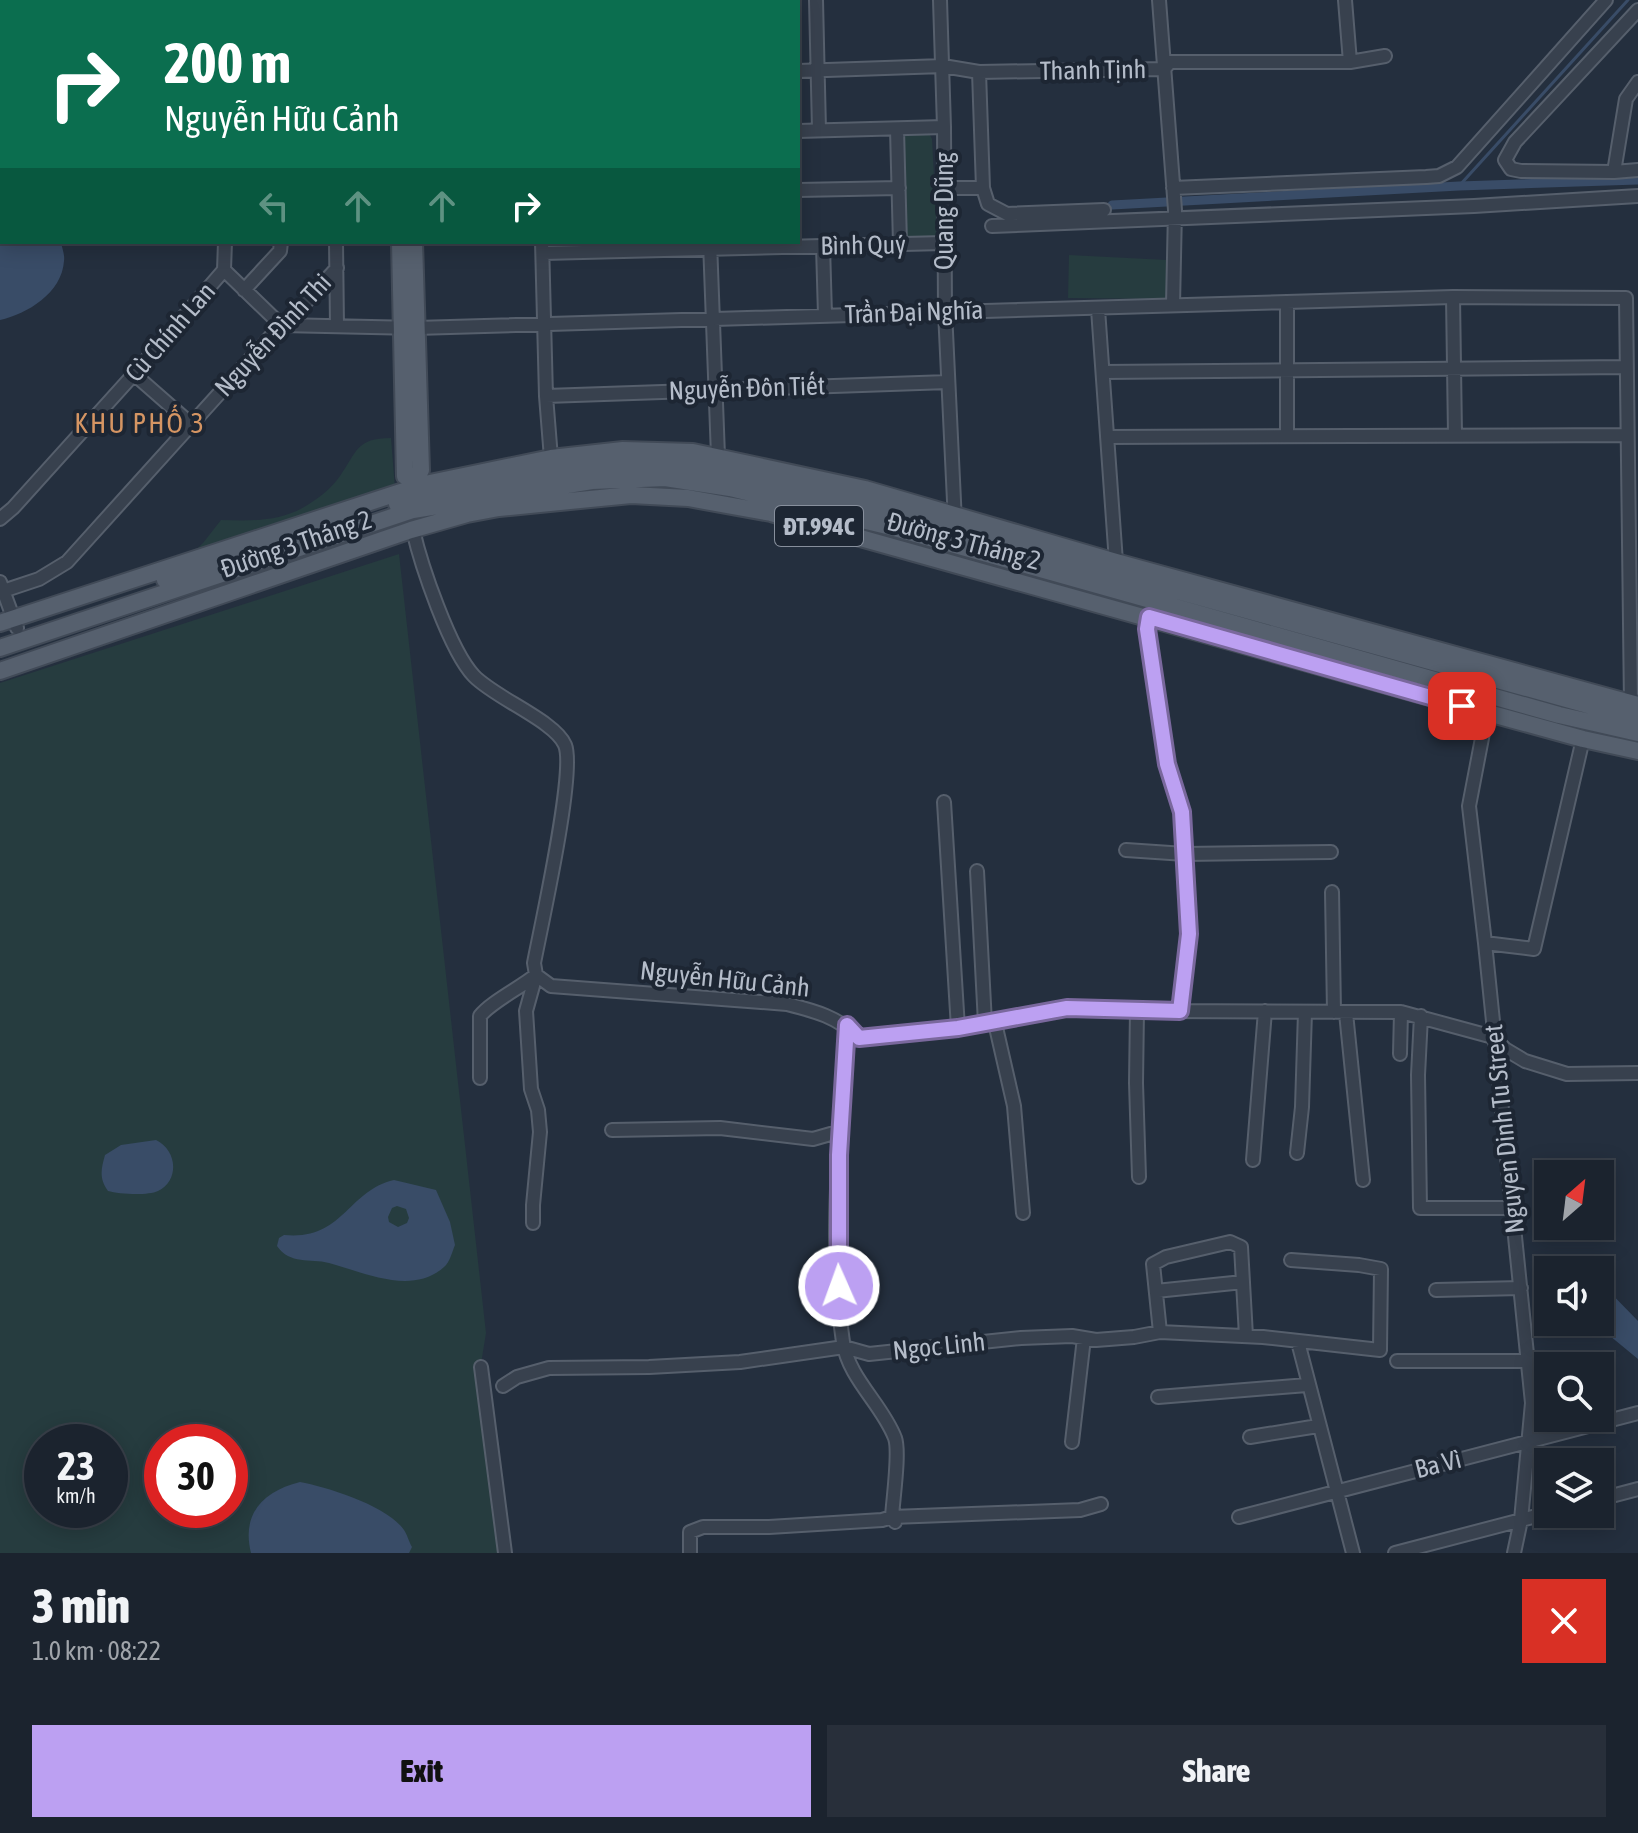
<!DOCTYPE html>
<meta charset="utf-8">
<style>
body{margin:0;font-family:"Asap Condensed",sans-serif;background:#282f3a;color:#f1f3f6;height:100vh;display:flex;flex-direction:column;font-size:30px;white-space:nowrap}
*{box-sizing:border-box;margin:0}
p{font-size:26px;color:#a0a4aa}
.icon{flex:none;width:44px;height:44px;fill:none;stroke:currentColor;stroke-width:2;stroke-linecap:round;stroke-linejoin:round}
.map{position:relative;height:1553px;overflow:hidden}
.drawer{display:flex;flex-direction:column;background:#1b232e;flex:1}
.drawer>*{flex:none}
.top-card{position:absolute;left:0px;top:0px;width:800px;height:244px;box-shadow:0 4px 20px #0003,0 0 0 2px #39404a;background:#0b6e4f;color:#fff;overflow:hidden}
.needle{width:52px;rotate:28deg}
.buttons{position:absolute;left:1534px;top:1160px;display:grid;gap:16px}
.buttons a{display:grid;place-items:center;width:80px;height:80px;border-radius:0px;background:#1b232e;box-shadow:0 4px 20px #0003,0 0 0 2px #39404a;font-size:40px}
.speed{position:absolute;left:24px;top:1424px;display:flex;gap:16px;font-size:40px;font-weight:700;text-align:center}
.speed>*{display:grid;place-content:center;width:104px;height:104px;border-radius:50%;background:#1b232e;box-shadow:0 4px 20px #0003,0 0 0 2px #39404a;line-height:1}
.speed small{font-size:20px;font-weight:400}
.speed .limit{border:12px solid #d22;background:#fff;color:#111}
.pin{position:absolute;display:grid;place-items:center;width:68px;height:68px;color:#fff;margin:-34px;border-radius:16px;box-shadow:0 4px 12px #0006}
.me{position:absolute;width:88px;margin:-44px;rotate:358deg;stroke-linejoin:round;filter:drop-shadow(0 0 6px #0008)}
.turn{display:flex;align-items:center;gap:28px;height:168px;padding:0 32px;font-size:36px}
.turn .icon{width:104px;height:104px;stroke-width:2.5}
.turn b{display:block;font-size:56px;line-height:68px}
.lanes{display:flex;align-items:center;height:76px;padding:0 32px;background:#0003;justify-content:center;gap:40px;direction:ltr}
.lanes .off{opacity:.35}
.round{display:grid;place-items:center;flex:none;width:84px;height:84px;border-radius:0px;background:#282f3a}
.head{display:flex;align-items:center;justify-content:space-between;height:136px;padding:0 32px}
h1{font-size:48px;font-weight:800;line-height:60px}
.cta{display:flex;gap:16px;margin-top:auto;padding:16px 32px}
.cta a{flex:1;height:92px;border-radius:0px;background:#bca0f2;color:#111;font-size:32px;font-weight:800;line-height:92px;text-align:center}
.cta a+a{background:#282f3a;color:#f1f3f6}
.map>svg:first-child{display:block}
.green{fill:#263c3f;fill-rule:evenodd}
.water{fill:#394c67;fill-rule:evenodd}
.lines{fill:none;stroke-linecap:round;stroke-linejoin:round}
.stream{stroke:#394c67;stroke-width:3}
.canal{stroke:#394c67;stroke-width:9}
.minor-casing{stroke:#565f6c;stroke-width:16}
.major-casing{stroke:#414a57;stroke-width:20}
.minor{stroke:#38414e;stroke-width:12}
.major{stroke:#56606e;stroke-width:16}
.route-casing{stroke:#7a689d;stroke-width:20}
.route{stroke:#bca0f2;stroke-width:14}
.labels{text-anchor:middle;dominant-baseline:central;stroke-width:8;stroke-linejoin:round;paint-order:stroke}
.shield{fill:#1d2633;stroke:#878f9c;stroke-width:2}
.shield-label{font-size:24px;font-weight:bold;fill:#b4bcc9}
.street-label{font-size:26px;fill:#b4bcc9;stroke:#1d2633}
.neighbourhood-label{font-size:28px;letter-spacing:2px;fill:#d59563;stroke:#1d2633}
</style>
<div class="map">
<svg width="1638" height="1553" viewBox="0 0 1638 1553">
<rect width="100%" height="100%" fill="#242f3e"/>
<path class="green" d="M 929,133 L 932,139 L 937,234 L 933,240 L 908,241 L 903,235 L 901,140 L 905,134 Z
M 1069,255 L 1167,260 L 1167,299 L 1068,298 Z
M 391,438 L 395,488 L 183,562 L 203,543 L 221,520 C 253,521 284,522 312,502 C 322,496 333,486 340,476 C 357,452 356,438 391,438 Z
M 399,554 L 486,1333 L 481,1364 L 504,1553 L 0,1553 L 0,683 ZM 42,1442 L 110,1442 L 110,1510 L 42,1510 ZM 162,1442 L 230,1442 L 230,1510 L 162,1510 Z"/>
<path class="water" d="M 0,0 L 14,2 L 2,2 L 2,242 L 61,242 C 62,248 65,255 64,261 C 62,293 27,314 0,320 Z
M 156,1140 C 177,1150 180,1180 158,1191 C 147,1196 119,1194 108,1191 C 99,1179 101,1169 105,1155 L 121,1145 Z
M 394,1180 L 436,1190 L 450,1222 L 455,1245 C 452,1252 450,1262 444,1267 C 412,1296 363,1272 329,1263 C 310,1258 290,1265 277,1246 L 279,1238 L 284,1235 C 343,1241 347,1191 394,1180 ZM 397,1206 L 406,1209 L 409,1218 L 407,1223 L 398,1227 L 389,1222 L 388,1217 L 392,1208 Z
M 1600,1282 L 1638,1321 L 1638,1359 L 1593,1322 L 1600,1322 Z
M 300,1482 C 327,1487 388,1506 404,1530 C 407,1534 409,1542 412,1547 L 409,1553 L 251,1553 C 241,1513 264,1491 300,1482 Z"/>
<g class="lines">
<path class="stream" d="M 1459,186 L 1628,0"/>
<path class="canal" d="M 1112,205 L 1459,186 L 1638,180"/>
<defs>
<path id="minor" d="M 143,0 L 145,2
M 169,0 L 170,2
M 221,0 L 221,2
M 276,0 L 277,2
M 330,0 L 330,2
M 705,0 L 705,2
M 816,0 L 819,130
M 940,0 L 944,127 L 945,311 L 955,522
M 1159,0 L 1175,210 L 1173,305
M 1345,0 L 1350,62
M 478,2 L 478,0
M 538,2 L 538,0
M 1638,10 L 1515,142 L 1505,160 L 1511,169 L 1521,171 L 1614,172 L 1638,170
M 798,71 L 943,66 L 979,72 L 1164,69 L 1170,62 L 1350,62 L 1385,56
M 979,72 L 983,188 L 988,204 L 1007,214 L 1104,210
M 897,129 L 900,244
M 798,131 L 944,127
M 1614,172 L 1626,99 L 1638,82
M 944,188 L 983,188
M 1173,188 L 1426,177 L 1439,176 L 1457,167 L 1606,0
M 798,190 L 899,188
M 992,226 L 1474,206 L 1638,196
M 336,242 L 337,326
M 542,242 L 546,396 L 551,458
M 710,242 L 718,456
M 823,246 L 825,315
M 543,253 L 944,243
M 224,270 L 281,325 L 416,328 L 1453,297 L 1626,298 L 1631,704
M 244,290 L 280,251 L 281,242
M 1453,297 L 1455,435
M 1287,303 L 1287,436
M 1098,309 L 1116,562
M 1103,372 L 1626,367
M 134,374 L 191,424
M 546,396 L 948,382
M 1107,437 L 1627,435
M 0,519 L 13,508 L 134,374 L 224,270 L 225,242
M 413,530 C 421,565 450,651 474,676 C 495,698 555,721 565,745 C 576,771 541,926 534,963 L 536,975 L 551,986 L 787,1004 C 815,1011 838,1017 859,1038 L 958,1028 L 1067,1008 L 1158,1011 L 1401,1012 L 1493,1037 L 1505,1049 L 1525,1061 L 1567,1074 L 1638,1073
M 0,582 L 17,628
M 0,592 L 39,579 L 67,562 L 281,325 L 292,317 L 337,268
M 1149,617 L 1147,629 L 1167,764 L 1182,812 L 1189,934 L 1180,1011
M 1487,712 L 1469,806 L 1485,943 L 1532,1403 L 1521,1520 L 1514,1553
M 944,802 L 958,1028
M 1126,850 L 1185,854 L 1331,852
M 977,871 L 985,1023
M 1332,892 L 1334,1012
M 1485,943 L 1534,949 L 1583,739
M 1137,1010 L 1136,1083 L 1139,1177
M 1346,1013 L 1363,1180
M 1421,1016 L 1418,1075 L 1420,1208 L 1512,1208
M 995,1023 L 1014,1106 L 1023,1213
M 847,1025 C 841,1127 828,1242 843,1342 C 849,1379 882,1404 895,1438 C 900,1452 893,1499 892,1517 L 895,1522
M 1400,1054 L 1401,1012
M 480,1078 L 480,1016 C 491,1002 520,988 536,975 L 526,1011 L 531,1089 L 538,1110 L 540,1132 L 533,1205 L 533,1223
M 612,1130 L 720,1128 L 813,1139 L 841,1131
M 1297,1153 L 1302,1107 L 1305,1012
M 1253,1160 L 1265,1011
M 1436,1290 L 1521,1288
M 1156,1291 L 1243,1282
M 1160,1332 L 1153,1264 L 1166,1257 L 1230,1242 L 1241,1247 L 1246,1336
M 1298,1342 L 1353,1553
M 1397,1361 L 1529,1361
M 481,1367 L 505,1553
M 503,1386 L 517,1377 L 549,1368 L 649,1367 L 740,1362 L 844,1347 L 869,1354 L 1021,1338 L 1072,1336 L 1096,1340 L 1134,1337 L 1160,1332 L 1263,1337 L 1380,1350 L 1381,1269 L 1359,1265 L 1291,1260
M 1158,1397 L 1307,1385
M 1250,1437 L 1318,1426
M 1072,1442 L 1084,1338
M 1600,1499 L 1638,1489
M 1239,1517 L 1638,1413
M 690,1553 L 690,1532 L 703,1527 L 769,1527 L 882,1520 L 892,1517 L 1080,1510 L 1101,1504
M 1395,1553 L 1548,1513"/>
<path id="major" d="M 410,0 L 410,2
M 400,242 L 405,476 L 415,481
M 414,495 L 415,481 L 421,470 L 414,242
M 397,504 L 415,498 L 589,466 L 662,464 L 735,474 L 897,513 L 1638,719
M 165,580 L 348,520
M 0,623 L 425,484 L 551,458 L 623,450 L 693,452 L 865,489 L 1116,562 L 1638,705
M 0,648 L 413,510 L 592,481 L 665,478 L 730,488 L 891,527 L 1559,715 L 1638,733
M 0,671 L 411,530 L 467,514 L 499,508 L 631,495 L 688,498 L 771,513 L 1419,694 L 1583,739 L 1638,751"/>
</defs>
<use href="#minor" class="minor-casing"/>
<use href="#major" class="major-casing"/>
<use href="#minor" class="minor"/>
<use href="#major" class="major"/>
</g>
<g class="lines">
<defs>
<path id="route" d="M 839,1286 L 839,1155 L 847,1025 L 859,1038 L 958,1028 L 1067,1008 L 1180,1011 L 1189,934 L 1182,812 L 1167,764 L 1147,629 L 1149,617 L 1462,706"/>
</defs>
<use href="#route" class="route-casing"/>
<use href="#route" class="route"/>
</g>
<g class="labels">
<rect class="shield" x="775" y="506" width="88" height="40" rx="6"/>
<g class="shield-label">
<text x="819" y="526">ĐT.994C</text>
</g>
<g class="street-label">
<text transform="translate(1093 70) rotate(-1)">Thanh Tịnh</text>
<text transform="translate(944 211) rotate(-90)">Quang Dũng</text>
<text transform="translate(863 245) rotate(-1)">Bình Quý</text>
<text transform="translate(914 312) rotate(-2)">Trần Đại Nghĩa</text>
<text transform="translate(170 332) rotate(-49)">Cù Chính Lan</text>
<text transform="translate(273 335) rotate(-47)">Nguyễn Đình Thi</text>
<text transform="translate(747 388) rotate(-2)">Nguyễn Đôn Tiết</text>
<text transform="translate(964 541) rotate(15)">Đường 3 Tháng 2</text>
<text transform="translate(296 544) rotate(-19)">Đường 3 Tháng 2</text>
<text transform="translate(725 979) rotate(6)">Nguyễn Hữu Cảnh</text>
<text transform="translate(1504 1129) rotate(-96)">Nguyen Dinh Tu Street</text>
<text transform="translate(939 1346) rotate(-6)">Ngọc Linh</text>
<text transform="translate(1438 1464) rotate(-14)">Ba Vì</text>
</g>
<g class="neighbourhood-label">
<text x="140" y="423">KHU PHỐ 3</text>
</g>
</g>
</svg>
<div class="buttons">
<a><svg class="needle" viewBox="-14 -14 28 28"><path d="M0-13l5 13h-10z" fill="#e53935"/><path d="M0 13l5-13h-10z" fill="#a0a4aa"/></svg></a>
<a><svg class="icon" aria-label="sound" viewBox="0 0 24 24"><path d="M4 9h4l5-4v14l-5-4H4zM17 9q2 3 0 6"/></svg></a>
<a><svg class="icon" aria-label="search" viewBox="0 0 24 24"><circle cx="10" cy="10" r="6"/><path d="M15 15l6 6"/></svg></a>
<a><svg class="icon" aria-label="layers" viewBox="0 0 24 24"><path d="M12 4l9 5-9 5-9-5zM3 14l9 5 9-5"/></svg></a>
</div>
<div class="speed"><div>23<small>km/h</small></div><div class="limit">30</div></div>
<div class="pin" style="left:1462px;top:706px;background:#d93025"><svg class="icon" aria-label="arrive" viewBox="0 0 24 24"><path d="M6 21V4h12l-3 4 3 4H6"/></svg></div>
<svg class="me" style="left:839px;top:1286px" viewBox="-20 -20 40 40"><circle r="17" fill="#bca0f2" stroke="#fff" stroke-width="3"/><path d="M0-11L8 9 0 5-8 9z" fill="#fff"/></svg>
<div class="top-card">
<div class="turn"><svg class="icon" aria-label="right" viewBox="0 0 24 24"><path d="M7 20v-9h11M14 6l5 5-5 5"/></svg><div><b>200 m</b>Nguyễn Hữu Cảnh</div></div>
<div class="lanes"><svg class="icon off" aria-label="left" viewBox="0 0 24 24"><path d="M17 20v-9H6M10 6l-5 5 5 5"/></svg><svg class="icon off" aria-label="ahead" viewBox="0 0 24 24"><path d="M12 20V5M6 11l6-6 6 6"/></svg><svg class="icon off" aria-label="ahead" viewBox="0 0 24 24"><path d="M12 20V5M6 11l6-6 6 6"/></svg><svg class="icon" aria-label="right" viewBox="0 0 24 24"><path d="M7 20v-9h11M14 6l5 5-5 5"/></svg></div>
</div>
</div>
<section class="drawer">
<div class="head"><div><h1>3 min</h1><p>1.0 km · 08:22</p></div><a class="round" style="background:#d93025;color:#fff"><svg class="icon" aria-label="close" viewBox="0 0 24 24"><path d="M6 6l12 12M18 6L6 18"/></svg></a></div>
<div class="cta"><a>Exit</a><a>Share</a></div>
</section>
